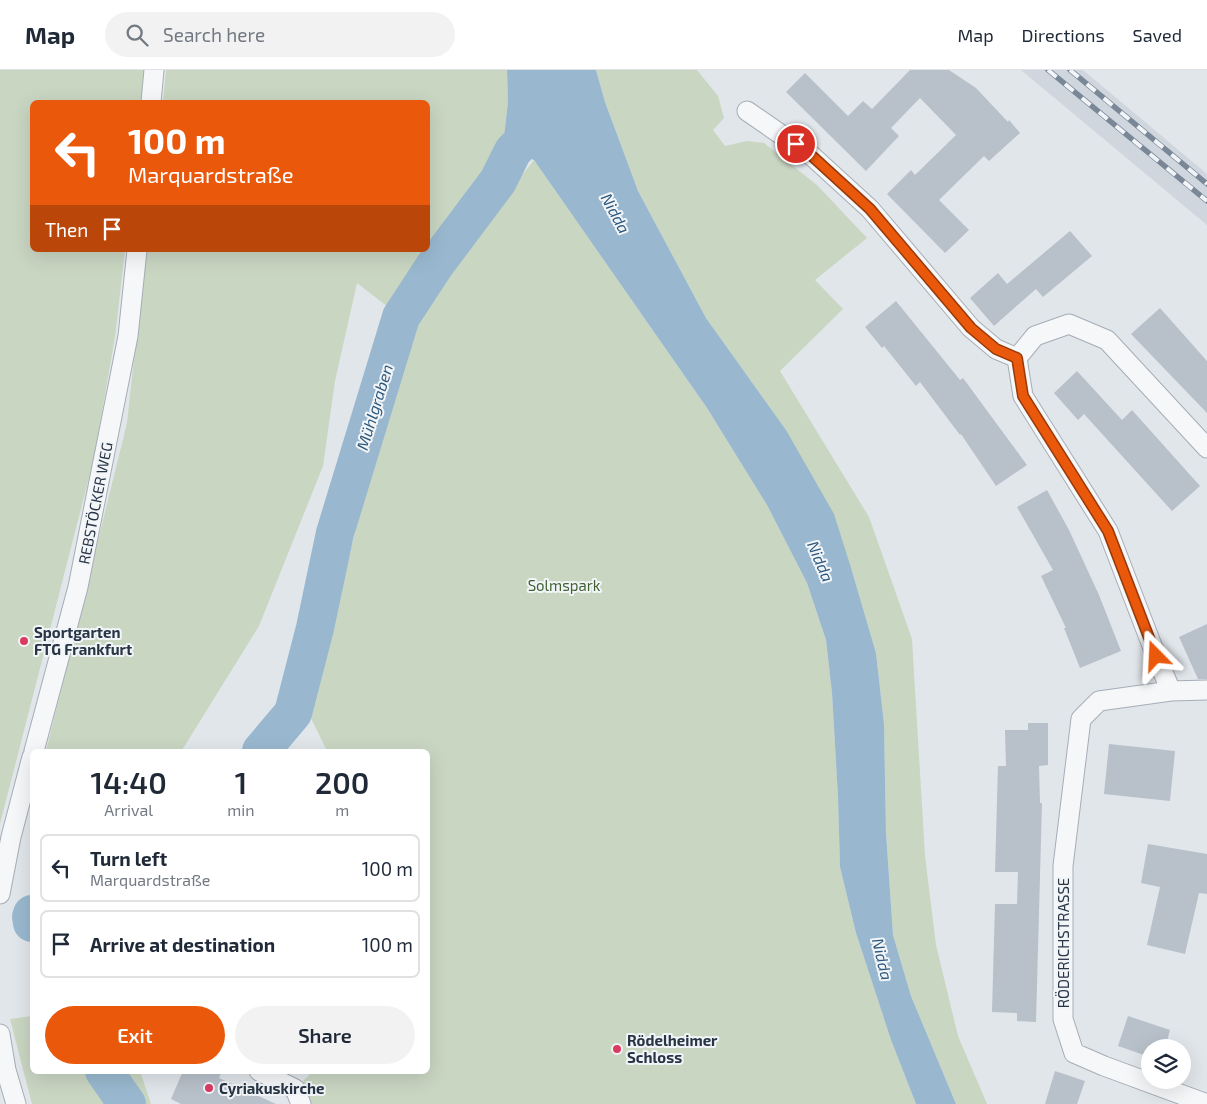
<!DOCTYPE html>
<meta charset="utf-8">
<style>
body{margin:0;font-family:"Exo 2",sans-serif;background:#f2f2f3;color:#1f2937;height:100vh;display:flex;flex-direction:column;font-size:19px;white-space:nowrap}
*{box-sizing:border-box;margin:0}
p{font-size:16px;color:#747a83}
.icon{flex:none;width:28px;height:28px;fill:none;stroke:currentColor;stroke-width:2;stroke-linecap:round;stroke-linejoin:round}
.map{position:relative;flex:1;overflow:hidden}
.details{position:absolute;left:30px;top:679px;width:400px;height:325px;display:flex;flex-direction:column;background:#fff;border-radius:8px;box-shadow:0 5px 20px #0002}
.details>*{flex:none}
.guide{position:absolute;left:30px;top:30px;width:400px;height:152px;border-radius:8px;box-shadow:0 5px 20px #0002;background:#ea580c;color:#fff;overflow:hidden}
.fabs{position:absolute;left:1141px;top:969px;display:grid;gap:10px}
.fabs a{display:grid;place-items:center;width:50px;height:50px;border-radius:50%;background:#fff;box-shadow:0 5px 20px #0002;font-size:25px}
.pin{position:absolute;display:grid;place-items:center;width:42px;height:42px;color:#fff;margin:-21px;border:2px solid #fff;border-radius:50%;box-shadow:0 1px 5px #0007}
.me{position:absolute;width:55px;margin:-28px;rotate:339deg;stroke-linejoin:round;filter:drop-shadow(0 0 4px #0008)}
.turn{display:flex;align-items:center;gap:18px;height:105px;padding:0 15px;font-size:22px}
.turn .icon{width:65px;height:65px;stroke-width:2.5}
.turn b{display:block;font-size:35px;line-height:42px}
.then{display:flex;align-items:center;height:48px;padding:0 15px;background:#0003;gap:10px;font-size:19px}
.eta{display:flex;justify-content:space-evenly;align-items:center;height:85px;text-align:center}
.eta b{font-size:30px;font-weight:600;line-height:35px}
.button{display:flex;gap:10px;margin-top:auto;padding:10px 15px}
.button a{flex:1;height:58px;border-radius:30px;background:#ea580c;color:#fff;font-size:20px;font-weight:600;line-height:58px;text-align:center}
.button a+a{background:#f2f2f3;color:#1f2937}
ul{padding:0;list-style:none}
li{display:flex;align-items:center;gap:15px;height:68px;margin:0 10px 8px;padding:0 5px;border:2px solid #e0e1e3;border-radius:8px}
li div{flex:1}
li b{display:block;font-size:19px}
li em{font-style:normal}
header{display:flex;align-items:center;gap:30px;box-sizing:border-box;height:70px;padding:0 25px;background:#fff;border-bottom:1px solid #e0e1e3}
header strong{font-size:24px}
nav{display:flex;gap:28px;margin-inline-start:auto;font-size:18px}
.search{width:350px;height:45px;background:#f2f2f3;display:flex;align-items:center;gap:12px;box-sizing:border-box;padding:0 18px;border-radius:28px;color:#747a83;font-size:19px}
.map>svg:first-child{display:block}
.built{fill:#cfd6de}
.green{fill:#c9d6c2}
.water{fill:#99b8cf}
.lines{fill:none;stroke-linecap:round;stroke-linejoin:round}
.river{stroke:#99b8cf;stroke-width:38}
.building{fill:#b8c0ca}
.street-casing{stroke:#a6adb6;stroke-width:21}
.street{stroke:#f5f7f9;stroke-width:19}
.rail-casing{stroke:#798797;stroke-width:5.5}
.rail{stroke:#f2f5f8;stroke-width:4;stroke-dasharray:11;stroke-linecap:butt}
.route-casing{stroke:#983908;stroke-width:12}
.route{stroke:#ea580c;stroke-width:9}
.poi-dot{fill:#dc3b61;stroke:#f2f5f8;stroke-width:2}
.labels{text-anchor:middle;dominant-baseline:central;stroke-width:4;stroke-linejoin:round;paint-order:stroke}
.street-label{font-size:15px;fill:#283545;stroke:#f2f5f8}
.park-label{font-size:15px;fill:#406233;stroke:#f2f5f8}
.poi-label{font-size:15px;font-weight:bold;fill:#283545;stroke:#f2f5f8;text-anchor:start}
.water-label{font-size:16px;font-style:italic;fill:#2d587e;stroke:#f2f5f8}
</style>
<header>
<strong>Map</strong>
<div class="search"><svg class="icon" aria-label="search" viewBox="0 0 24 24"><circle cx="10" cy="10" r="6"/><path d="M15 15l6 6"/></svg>Search here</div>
<nav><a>Map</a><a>Directions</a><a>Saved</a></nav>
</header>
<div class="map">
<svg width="1207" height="1034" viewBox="0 0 1207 1034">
<rect width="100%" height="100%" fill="#e1e6eb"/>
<path class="built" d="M 1021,0 L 1083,0 L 1207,104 L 1207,155 Z"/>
<path class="green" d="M 0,0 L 146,0 L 142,32 L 32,32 L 32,180 L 125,180 L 115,267 L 94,388 L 0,754 Z
M 166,0 L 507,0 L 508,32 L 504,67 L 435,195 L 401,247 L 357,213 L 335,311 L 323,396 L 259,556 L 184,677 L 181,681 L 46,681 L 127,353 L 146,180 L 428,180 L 428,32 L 163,32 Z
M 596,0 L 697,0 L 718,26 L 724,48 L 713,60 L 725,76 L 747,71 L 764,73 L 817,115 L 867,168 L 815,210 L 843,239 L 780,301 L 869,447 L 912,569 L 925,786 L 936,875 L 958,966 L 987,1034 L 956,1034 L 911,926 L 893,865 L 886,763 L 884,654 L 876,583 L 852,501 L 786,360 L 706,248 L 638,121 L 605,32 Z
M 534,90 L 707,338 L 767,435 L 807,513 L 826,570 L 832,623 L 838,727 L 840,797 L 856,863 L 891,970 L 916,1034 L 309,1034 L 303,1011 L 313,1001 L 428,1001 L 428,681 L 327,681 L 309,644 L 354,467 L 399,261 Z
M 32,946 L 32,1001 L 140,1001 L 151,1034 L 32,1034 L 10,949 Z"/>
<path class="water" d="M 507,0 L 596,0 L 605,32 L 638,121 L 706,248 L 786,360 L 834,444 L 852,501 L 876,583 L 884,654 L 886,763 L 893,865 L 911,926 L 956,1034 L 916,1034 L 891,970 L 856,863 L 840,797 L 838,727 L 832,623 L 826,570 L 807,513 L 767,435 L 707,338 L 534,90 L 513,81 L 504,67 L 508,32 Z"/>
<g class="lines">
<path class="river" d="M 261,681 L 293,643 L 315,558 L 335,463 L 401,247 L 435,195 L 498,111 L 513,81 L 550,45
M 32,844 L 31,847 L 32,853
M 104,1001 L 127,1034"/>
</g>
<path class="building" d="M 910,0 L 949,0 L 976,18 L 1008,52 L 1009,50 L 1020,63 L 989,91 L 984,86 L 939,130 L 969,160 L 945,183 L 887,124 L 911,100 L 915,105 L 956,65 L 920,28 L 891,58 L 899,66 L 866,101 L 786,22 L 805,3 L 848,46 L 863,31 L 872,39 Z
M 1070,161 L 1092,186 L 1043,227 L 1036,219 L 994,256 L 970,228 L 998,203 L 1007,214 Z
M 896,231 L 960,310 L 963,308 L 1027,395 L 996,416 L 961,364 L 960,365 L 920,312 L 916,316 L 884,276 L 882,278 L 865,257 Z
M 1160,238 L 1207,291 L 1207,343 L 1131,264 Z
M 1077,301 L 1122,350 L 1132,340 L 1200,416 L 1172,441 L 1084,344 L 1078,350 L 1054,323 Z
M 1047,420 L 1069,460 L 1099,525 L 1121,581 L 1080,598 L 1064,558 L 1066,558 L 1041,506 L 1053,500 L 1017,437 Z
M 1207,554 L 1207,609 L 1198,609 L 1179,567 Z
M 1028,653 L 1048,653 L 1048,695 L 1039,696 L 1040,733 L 1042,733 L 1036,952 L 1017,951 L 1017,943 L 992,942 L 995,834 L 1017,834 L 1018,802 L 995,802 L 998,696 L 1006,696 L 1005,660 L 1028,660 Z
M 1109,674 L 1175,681 L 1170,731 L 1104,724 Z
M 1148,774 L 1207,784 L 1207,824 L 1199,823 L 1185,884 L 1147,875 L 1160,817 L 1141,813 Z
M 1128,946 L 1170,960 L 1165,978 L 1150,978 L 1150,987 L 1118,976 Z
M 183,1001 L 222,1001 L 219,1008 L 276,1034 L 181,1034 L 171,1029 Z
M 1055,1001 L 1085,1011 L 1077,1034 L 1045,1034 Z"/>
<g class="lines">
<defs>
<path id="street" d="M 151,32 L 154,0
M 747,41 L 812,86 L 870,139 L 971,258 L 996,279 L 1017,288
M 1207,378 L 1107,270 L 1069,254 L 1035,266 L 1017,288 L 1023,326 L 1108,461 L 1156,586 L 1171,621 L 1099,631 L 1081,649 L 1063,796 L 1063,949 L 1074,983 L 1104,996 L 1207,1034
M 1171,621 L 1207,620
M 34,681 L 78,517 L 128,266 L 137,180
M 0,824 L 11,767 L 32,687
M 0,964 L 6,1000 L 16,1034
M 259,1001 L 295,1019 L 301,1034"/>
</defs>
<use href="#street" class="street-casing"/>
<use href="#street" class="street"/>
<defs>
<path id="rail" d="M 1048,0 L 1207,131
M 1070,0 L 1207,114"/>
</defs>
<use href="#rail" class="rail-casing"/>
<use href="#rail" class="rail"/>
</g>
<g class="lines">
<defs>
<path id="route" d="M 796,74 L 812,86 L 870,139 L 971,258 L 996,279 L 1017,288 L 1023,326 L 1108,461 L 1156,586"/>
</defs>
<use href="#route" class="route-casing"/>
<use href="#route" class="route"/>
</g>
<g class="poi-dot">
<circle cx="24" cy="571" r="5"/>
<circle cx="617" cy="979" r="5"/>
<circle cx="209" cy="1018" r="5"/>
</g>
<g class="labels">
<g class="street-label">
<text transform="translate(95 433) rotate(-79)">REBSTÖCKER WEG</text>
<text transform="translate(1063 873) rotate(-90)">RÖDERICHSTRASSE</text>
</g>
<g class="park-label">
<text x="564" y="515">Solmspark</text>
</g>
<g class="poi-label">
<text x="34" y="562">Sportgarten<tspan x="34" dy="17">FTG Frankfurt</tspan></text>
<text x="627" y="970">Rödelheimer<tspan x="627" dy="17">Schloss</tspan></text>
<text x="219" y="1018">Cyriakuskirche</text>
</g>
<g class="water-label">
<text transform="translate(616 143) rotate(62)">Nidda</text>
<text transform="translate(374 337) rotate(-73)">Mühlgraben</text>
<text transform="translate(821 491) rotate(67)">Nidda</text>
<text transform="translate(883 889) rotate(77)">Nidda</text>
</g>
</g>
</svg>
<div class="fabs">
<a><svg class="icon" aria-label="layers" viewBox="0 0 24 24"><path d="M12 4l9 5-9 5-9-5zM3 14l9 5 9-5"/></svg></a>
</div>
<div class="pin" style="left:796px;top:74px;background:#d93025"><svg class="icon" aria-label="arrive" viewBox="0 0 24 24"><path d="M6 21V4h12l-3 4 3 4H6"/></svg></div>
<svg class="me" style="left:1156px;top:586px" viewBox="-20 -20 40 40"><path d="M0-17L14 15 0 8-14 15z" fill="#ea580c" stroke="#fff" stroke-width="4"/></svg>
<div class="guide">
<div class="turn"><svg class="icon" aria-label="left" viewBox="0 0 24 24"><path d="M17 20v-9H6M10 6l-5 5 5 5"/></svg><div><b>100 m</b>Marquardstraße</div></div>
<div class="then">Then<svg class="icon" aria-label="arrive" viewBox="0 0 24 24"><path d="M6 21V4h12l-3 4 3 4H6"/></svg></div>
</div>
<section class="details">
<div class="eta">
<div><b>14:40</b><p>Arrival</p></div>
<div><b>1</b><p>min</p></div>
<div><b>200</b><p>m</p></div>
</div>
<ul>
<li><svg class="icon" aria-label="left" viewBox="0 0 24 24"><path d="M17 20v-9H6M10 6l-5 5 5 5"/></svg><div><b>Turn left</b><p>Marquardstraße</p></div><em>100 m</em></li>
<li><svg class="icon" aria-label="arrive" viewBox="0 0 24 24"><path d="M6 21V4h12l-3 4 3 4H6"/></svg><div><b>Arrive at destination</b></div><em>100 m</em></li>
</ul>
<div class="button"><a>Exit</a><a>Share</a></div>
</section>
</div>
